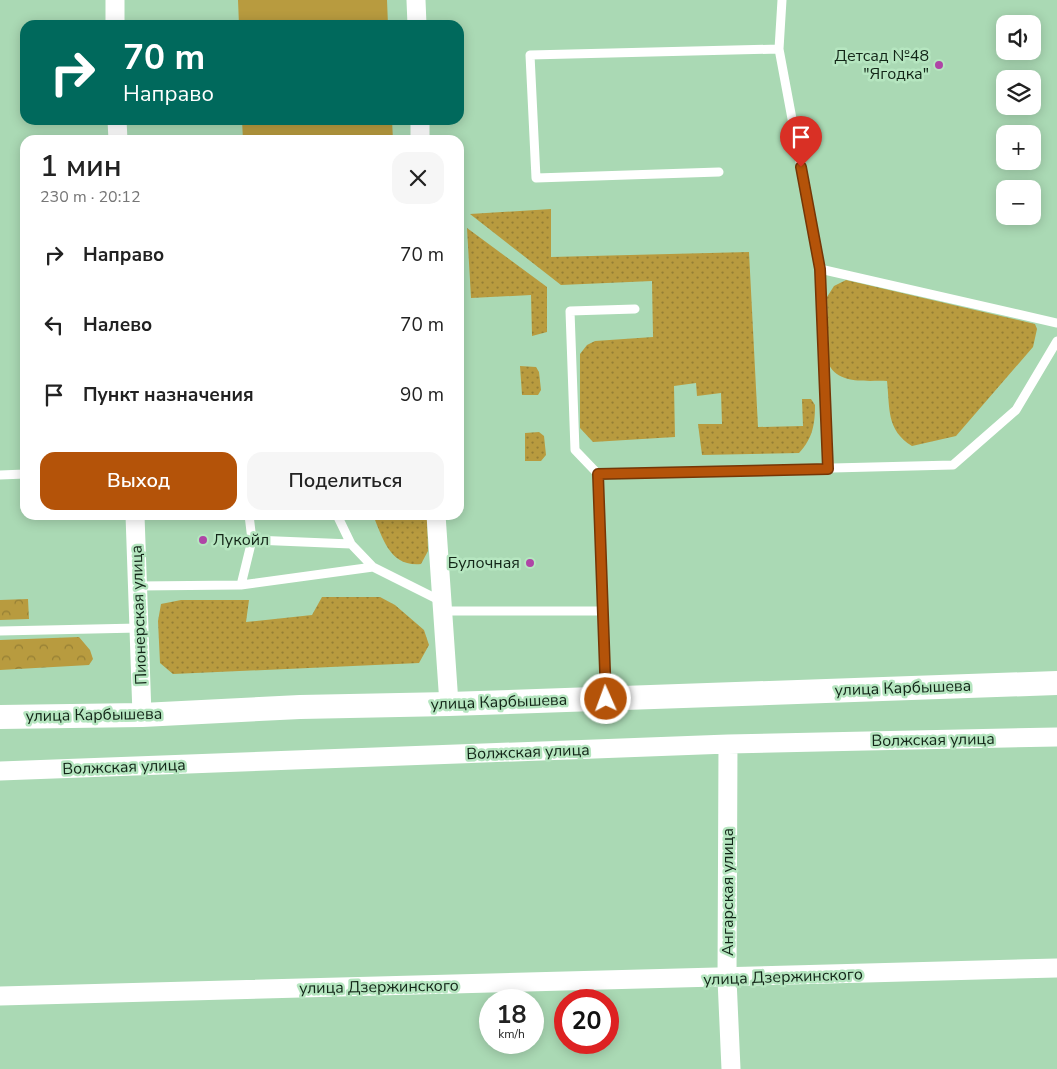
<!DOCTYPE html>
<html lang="ru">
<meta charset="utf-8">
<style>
body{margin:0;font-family:"Nunito Sans",sans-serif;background:#f6f6f6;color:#222;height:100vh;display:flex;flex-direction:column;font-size:19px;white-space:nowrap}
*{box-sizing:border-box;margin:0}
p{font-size:16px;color:#767676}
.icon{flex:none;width:28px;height:28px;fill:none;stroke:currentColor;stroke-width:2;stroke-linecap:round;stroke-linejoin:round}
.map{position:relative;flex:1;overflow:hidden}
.panel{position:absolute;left:20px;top:135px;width:444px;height:385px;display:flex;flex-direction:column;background:#fff;border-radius:15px;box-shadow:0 2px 12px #0003}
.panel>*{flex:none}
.banner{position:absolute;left:20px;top:20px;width:444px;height:105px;border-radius:15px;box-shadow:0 2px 12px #0003;background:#00695c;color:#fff;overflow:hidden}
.controls{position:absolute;left:996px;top:15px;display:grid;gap:10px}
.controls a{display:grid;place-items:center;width:45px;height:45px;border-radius:10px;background:#fff;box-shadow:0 2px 12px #0003;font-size:25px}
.speed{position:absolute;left:479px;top:989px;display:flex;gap:10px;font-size:25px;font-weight:700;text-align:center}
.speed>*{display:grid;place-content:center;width:65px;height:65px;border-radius:50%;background:#fff;box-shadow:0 2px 12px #0003;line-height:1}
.speed small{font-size:12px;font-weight:400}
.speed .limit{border:8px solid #d22;background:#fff;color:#111}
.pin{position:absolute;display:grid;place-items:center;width:42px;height:42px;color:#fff;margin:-51px -21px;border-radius:50% 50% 50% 0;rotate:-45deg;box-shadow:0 0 5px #0007}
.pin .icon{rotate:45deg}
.me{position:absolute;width:55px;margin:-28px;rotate:358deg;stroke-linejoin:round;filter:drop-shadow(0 0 4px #0008)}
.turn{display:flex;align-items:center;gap:18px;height:105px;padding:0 20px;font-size:22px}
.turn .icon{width:65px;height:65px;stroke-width:2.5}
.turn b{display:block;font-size:35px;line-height:42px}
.round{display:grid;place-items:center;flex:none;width:52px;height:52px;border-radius:15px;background:#f6f6f6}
.headline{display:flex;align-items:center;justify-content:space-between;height:85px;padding:0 20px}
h1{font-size:30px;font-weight:600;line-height:38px}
.button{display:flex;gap:10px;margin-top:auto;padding:10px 20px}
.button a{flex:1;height:58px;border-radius:15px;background:#b45309;color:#fff;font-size:20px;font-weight:600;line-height:58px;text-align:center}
.button a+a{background:#f6f6f6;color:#222}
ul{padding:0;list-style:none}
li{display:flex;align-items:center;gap:15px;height:70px;padding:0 20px}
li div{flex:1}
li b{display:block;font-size:19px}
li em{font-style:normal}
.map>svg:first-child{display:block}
.grass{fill:url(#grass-dots)}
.forest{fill:url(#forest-crowns)}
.pitch{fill:#b89b3f}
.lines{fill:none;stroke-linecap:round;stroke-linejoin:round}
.service{stroke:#fff;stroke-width:9}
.minor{stroke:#fff;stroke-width:19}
.tertiary{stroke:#fff;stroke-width:24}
.route-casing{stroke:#753606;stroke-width:12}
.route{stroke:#b45309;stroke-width:9}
.poi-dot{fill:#af45a6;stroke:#b6e6c0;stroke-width:2}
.labels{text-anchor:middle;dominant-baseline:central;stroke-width:5;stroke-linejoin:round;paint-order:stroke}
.poi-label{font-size:16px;fill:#122517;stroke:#b6e6c0;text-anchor:end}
.street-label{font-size:16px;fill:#122517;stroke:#b6e6c0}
</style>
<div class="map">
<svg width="1057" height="1069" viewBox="0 0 1057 1069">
<defs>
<pattern id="grass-dots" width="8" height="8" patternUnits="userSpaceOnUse" patternTransform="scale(1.25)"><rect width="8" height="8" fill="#b89b3f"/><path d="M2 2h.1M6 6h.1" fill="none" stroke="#947e34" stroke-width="1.8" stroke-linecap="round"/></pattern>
<pattern id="forest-crowns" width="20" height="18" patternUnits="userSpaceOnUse" patternTransform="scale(1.25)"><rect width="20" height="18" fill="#b89b3f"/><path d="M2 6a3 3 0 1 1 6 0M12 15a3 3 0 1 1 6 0" fill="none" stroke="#947e34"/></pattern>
</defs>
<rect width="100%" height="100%" fill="#aad9b4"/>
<path class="grass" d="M 551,209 L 551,257 L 749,252 L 758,427 L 803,426 L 802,399 L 811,399 L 815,405 C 815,424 813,438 799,453 L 702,455 L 698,424 L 722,424 L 721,393 L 697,396 L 696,383 L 674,386 L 675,437 L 593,442 L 580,428 L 580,354 L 587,345 L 595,341 L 653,337 L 652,281 L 561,285 L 470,214 Z
M 467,228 L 547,287 L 547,332 L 532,336 L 531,295 L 471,298 Z
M 846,280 L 1035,324 L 1037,329 L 1033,347 L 956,436 L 912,446 C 886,430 890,408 887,381 C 867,380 840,385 829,365 L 827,297 L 834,286 Z
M 520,366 L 536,367 L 539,372 L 541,390 L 538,395 L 522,395 Z
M 539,432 L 544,436 L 546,455 L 541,461 L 525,461 L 525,433 Z
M 373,515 L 427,515 L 428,551 L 421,564 C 390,567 383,539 373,515 Z
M 322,597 L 380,597 L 395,605 L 424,630 L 429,645 L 419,663 L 173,674 L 160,663 L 158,621 L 161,604 L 181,600 L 249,600 L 246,622 L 312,615 Z"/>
<path class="forest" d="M 28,599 L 29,619 L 0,620 L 0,600 Z
M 79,637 L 90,650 L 93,659 L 89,665 L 0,670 L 0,640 Z"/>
<path class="pitch" d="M 238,0 L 387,0 L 388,25 L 239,25 Z
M 242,120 L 392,120 L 393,140 L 243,140 Z"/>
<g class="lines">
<path class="service" d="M 782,0 L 779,49 L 820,269 L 829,469
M 719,172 L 536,178 L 530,55 L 779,49
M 820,269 L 1057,323
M 598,474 L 953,465 L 1016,410 L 1057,341
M 0,475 L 25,474
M 337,515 L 351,544 L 373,567
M 252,540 L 351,544
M 241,585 L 252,540 L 249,515
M 138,586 L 241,585 L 373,567 L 441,601
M 441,611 L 603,611
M 0,631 L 139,628
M 606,698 L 598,474 L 575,450 L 570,311 L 635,309"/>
<path class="minor" d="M 416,0 L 417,25
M 115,25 L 115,0
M 117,120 L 118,140
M 420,120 L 420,140
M 135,515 L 142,715
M 436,515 L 449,704
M 728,744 L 727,979 L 731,1069
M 0,771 L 728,744 L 1057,737
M 0,996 L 1057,968"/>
<path class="tertiary" d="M 0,717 L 142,715 L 300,707 L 449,704 L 1057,683"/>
</g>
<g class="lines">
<defs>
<path id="route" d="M 606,699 L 598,474 L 828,469 L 820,269 L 801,167"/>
</defs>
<use href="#route" class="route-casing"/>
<use href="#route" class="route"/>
</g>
<g class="poi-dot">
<circle cx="939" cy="65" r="5"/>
<circle cx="203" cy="540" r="5"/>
<circle cx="530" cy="563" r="5"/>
</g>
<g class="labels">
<g class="poi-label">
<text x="929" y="56">Детсад №48<tspan x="929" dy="18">"Ягодка"</tspan></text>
<text x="213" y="540" text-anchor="start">Лукойл</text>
<text x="520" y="563">Булочная</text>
</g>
<g class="street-label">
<text transform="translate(139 615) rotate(-92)">Пионерская улица</text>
<text transform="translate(903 688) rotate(-2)">улица Карбышева</text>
<text transform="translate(499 702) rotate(-2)">улица Карбышева</text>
<text transform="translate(94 715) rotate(-1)">улица Карбышева</text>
<text transform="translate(933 740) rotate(-1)">Волжская улица</text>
<text transform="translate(528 752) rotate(-2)">Волжская улица</text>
<text transform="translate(124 767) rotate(-2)">Волжская улица</text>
<text transform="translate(728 892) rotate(-90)">Ангарская улица</text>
<text transform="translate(783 977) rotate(-2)">улица Дзержинского</text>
<text transform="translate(379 987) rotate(-1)">улица Дзержинского</text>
</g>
</g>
</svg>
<div class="controls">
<a><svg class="icon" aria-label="sound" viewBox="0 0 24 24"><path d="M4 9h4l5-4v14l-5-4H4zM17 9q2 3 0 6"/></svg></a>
<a><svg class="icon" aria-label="layers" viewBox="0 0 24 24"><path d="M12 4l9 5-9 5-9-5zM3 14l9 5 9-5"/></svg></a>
<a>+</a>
<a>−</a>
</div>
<div class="speed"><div>18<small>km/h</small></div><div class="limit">20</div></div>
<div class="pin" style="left:801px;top:167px;background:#d93025"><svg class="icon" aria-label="arrive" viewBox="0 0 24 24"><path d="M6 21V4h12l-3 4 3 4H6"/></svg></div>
<svg class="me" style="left:606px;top:699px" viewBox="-20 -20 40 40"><circle r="17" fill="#b45309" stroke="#fff" stroke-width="3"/><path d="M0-11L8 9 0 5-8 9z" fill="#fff"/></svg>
<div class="banner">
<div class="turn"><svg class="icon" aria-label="right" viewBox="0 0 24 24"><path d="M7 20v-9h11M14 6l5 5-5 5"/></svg><div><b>70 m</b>Направо</div></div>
</div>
<section class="panel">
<div class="headline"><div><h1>1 мин</h1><p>230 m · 20:12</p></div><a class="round"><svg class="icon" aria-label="close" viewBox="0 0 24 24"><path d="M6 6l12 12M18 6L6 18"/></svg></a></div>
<ul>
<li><svg class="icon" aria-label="right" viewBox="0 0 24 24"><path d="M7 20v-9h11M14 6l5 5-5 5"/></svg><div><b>Направо</b></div><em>70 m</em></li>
<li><svg class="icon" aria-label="left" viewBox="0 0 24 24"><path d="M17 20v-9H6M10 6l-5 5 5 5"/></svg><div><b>Налево</b></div><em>70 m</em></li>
<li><svg class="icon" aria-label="arrive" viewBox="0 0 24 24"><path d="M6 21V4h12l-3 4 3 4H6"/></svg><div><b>Пункт назначения</b></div><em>90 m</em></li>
</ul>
<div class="button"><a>Выход</a><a>Поделиться</a></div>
</section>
</div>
